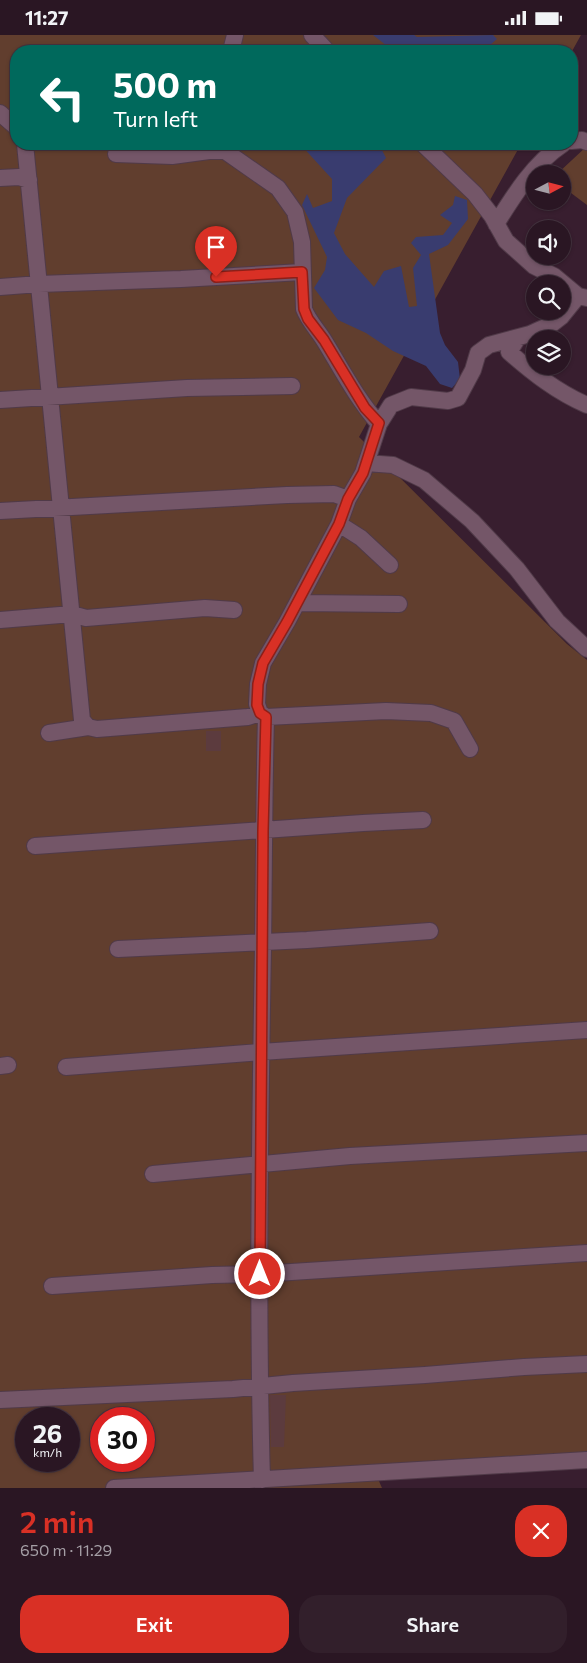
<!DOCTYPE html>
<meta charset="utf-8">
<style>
body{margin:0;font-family:Commissioner,sans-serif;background:#321f2b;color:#f1f3f6;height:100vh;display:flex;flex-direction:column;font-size:19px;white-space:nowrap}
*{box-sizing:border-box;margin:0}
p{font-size:16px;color:#a59fa6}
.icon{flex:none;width:28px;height:28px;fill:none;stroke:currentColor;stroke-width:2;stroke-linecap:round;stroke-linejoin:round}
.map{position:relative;height:1453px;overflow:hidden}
.sheet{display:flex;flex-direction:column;background:#2a1623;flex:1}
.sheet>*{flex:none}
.banner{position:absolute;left:10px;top:10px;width:568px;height:105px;border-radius:20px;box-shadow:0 1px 4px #0004,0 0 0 1px #463541;background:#00695c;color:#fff;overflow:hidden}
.needle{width:32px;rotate:83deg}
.buttons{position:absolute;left:526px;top:130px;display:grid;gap:10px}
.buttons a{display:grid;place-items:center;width:45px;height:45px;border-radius:50%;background:#2a1623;box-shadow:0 1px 4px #0004,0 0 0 1px #463541;font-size:25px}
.speed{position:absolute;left:15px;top:1372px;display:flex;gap:10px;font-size:25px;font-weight:700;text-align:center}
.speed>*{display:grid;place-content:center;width:65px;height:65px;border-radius:50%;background:#2a1623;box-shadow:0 1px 4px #0004,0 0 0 1px #463541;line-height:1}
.speed small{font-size:12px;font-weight:400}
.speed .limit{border:8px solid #d22;background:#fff;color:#111}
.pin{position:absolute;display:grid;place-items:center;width:42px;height:42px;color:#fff;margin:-51px -21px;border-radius:50% 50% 50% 0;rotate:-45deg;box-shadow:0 0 5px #0007}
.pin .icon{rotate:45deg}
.me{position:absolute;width:55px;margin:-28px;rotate:0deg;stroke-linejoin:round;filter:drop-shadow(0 0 4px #0008)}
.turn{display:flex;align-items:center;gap:18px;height:105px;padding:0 20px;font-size:22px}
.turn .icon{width:65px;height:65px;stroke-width:2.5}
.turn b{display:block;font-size:35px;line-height:42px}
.round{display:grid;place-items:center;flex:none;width:52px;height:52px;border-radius:20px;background:#321f2b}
.head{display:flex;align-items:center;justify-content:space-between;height:85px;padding:0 20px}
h1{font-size:30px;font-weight:600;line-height:38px;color:#d93025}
.primary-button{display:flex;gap:10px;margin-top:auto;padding:10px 20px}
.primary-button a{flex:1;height:58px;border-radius:20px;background:#d93025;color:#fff;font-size:20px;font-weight:600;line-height:58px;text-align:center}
.primary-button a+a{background:#321f2b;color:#f1f3f6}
.status{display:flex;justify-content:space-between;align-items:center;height:35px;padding:0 25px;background:#2a1623;direction:ltr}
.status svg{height:14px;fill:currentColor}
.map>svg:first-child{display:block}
.green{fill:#613e2e;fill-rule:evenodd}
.water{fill:#393c6f}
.building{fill:#5c3b3e}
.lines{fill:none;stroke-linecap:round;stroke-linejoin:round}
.minor-casing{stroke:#503a48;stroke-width:18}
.minor{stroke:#745668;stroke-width:16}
.route-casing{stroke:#8d1f18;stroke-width:12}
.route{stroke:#d93025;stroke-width:9}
</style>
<div class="status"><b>11:27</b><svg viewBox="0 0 49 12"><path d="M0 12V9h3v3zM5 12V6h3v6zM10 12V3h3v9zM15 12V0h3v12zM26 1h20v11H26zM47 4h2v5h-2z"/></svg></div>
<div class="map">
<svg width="587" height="1453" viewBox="0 0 587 1453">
<rect width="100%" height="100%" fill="#381e2f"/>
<path class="green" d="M 0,0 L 581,0 L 571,18 L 571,16 L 16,16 L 16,109 L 521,109 L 359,402 L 567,609 L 587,625 L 587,1425 L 375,1437 L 382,1453 L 0,1453 ZM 26,1384 L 69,1384 L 69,1426 L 26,1426 ZM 101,1384 L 144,1384 L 144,1426 L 101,1426 Z
M 587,111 L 587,170 L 563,152 L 562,139 L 557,139 Z"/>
<path class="water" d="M 373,0 L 414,0 L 417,2 L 493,0 L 497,4 L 483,16 L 390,16 L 391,14 Z
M 300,109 L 379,109 L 386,123 L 347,163 L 334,198 L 345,219 L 374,252 L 384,236 L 401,231 L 409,272 L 417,271 L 413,233 L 421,220 L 411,208 L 416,202 L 443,200 L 452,188 L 440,180 L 453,170 L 455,161 L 467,165 L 468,184 L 448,210 L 429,219 L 440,298 L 445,310 L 458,327 L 460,344 L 452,353 L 440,349 L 426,331 L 393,316 L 366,298 L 338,285 L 314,253 L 325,235 L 327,222 L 302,170 L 307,159 L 313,173 L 332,166 L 332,144 Z"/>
<path class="building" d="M 206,696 L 221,696 L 221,716 L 206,716 Z
M 270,1360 L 286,1360 L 284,1412 L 271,1412 Z"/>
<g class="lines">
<defs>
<path id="minor" d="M 312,0 L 327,16
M 231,16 L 235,0
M 0,78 L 16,92
M 571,106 L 582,105 L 587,107
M 25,109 L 82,685 L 88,692 L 97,694 L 248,682 L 260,678
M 219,109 L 225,116 L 278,153 L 295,177 L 302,207 L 304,274 C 309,287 318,295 325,307 C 342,335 357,364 379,389
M 423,109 L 475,159 L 492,181 L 506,206 L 534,231 L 554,241 L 578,261
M 116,119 L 172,121 L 209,116 L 225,116
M 0,143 L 19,142 L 29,145
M 496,189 C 514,160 534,128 563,109
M 0,252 L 39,249 L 181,244 L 302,237
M 517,304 L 509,317 C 533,338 557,357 587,370
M 0,365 L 187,353 L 292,351
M 366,428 L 393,430 L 424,445 L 472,486 L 517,534 L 557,586 L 587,614
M 0,476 L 287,460 L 334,459 L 348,464
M 339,489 L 361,503 L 390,530
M 298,568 L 399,569
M 0,585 L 72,579 L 86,583 L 205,573 L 234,575
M 266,682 L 386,676 L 431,678 L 454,686 L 470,714
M 49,698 L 88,692
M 35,811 L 363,788 L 423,785
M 118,914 L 307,905 L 430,896
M 0,1031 L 8,1030
M 66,1032 L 261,1017 L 587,995
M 153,1139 L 350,1121 L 587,1108
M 52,1251 L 212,1240 L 260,1239 L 587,1218
M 0,1365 L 233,1354 L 293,1348 L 425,1340 L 524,1332 L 587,1329
M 262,1445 C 257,1267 260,1089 263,912 C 264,835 264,759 266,682 L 260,678 L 257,669 L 258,649 L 263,628 L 287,587 L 339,489 L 348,464 L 363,438 L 379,389 L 391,370 L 411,362 L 448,366 L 458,363 L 473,335 L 478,318 L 489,310 L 530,299 L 552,289 L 561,282 L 578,261 L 587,263
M 114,1453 L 587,1425"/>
</defs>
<use href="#minor" class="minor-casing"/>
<use href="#minor" class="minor"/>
</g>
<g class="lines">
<defs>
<path id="route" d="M 216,242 L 302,237 L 304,274 L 308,284 L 324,305 L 365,373 L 379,388 L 363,438 L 348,464 L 339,489 L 287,587 L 263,628 L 258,649 L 257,670 L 260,678 L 266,682 L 263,796 L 260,1239"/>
</defs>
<use href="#route" class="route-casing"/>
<use href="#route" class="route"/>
</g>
</svg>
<div class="buttons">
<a><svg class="needle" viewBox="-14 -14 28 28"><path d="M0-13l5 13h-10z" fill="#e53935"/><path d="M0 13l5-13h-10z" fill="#a59fa6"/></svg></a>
<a><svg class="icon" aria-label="sound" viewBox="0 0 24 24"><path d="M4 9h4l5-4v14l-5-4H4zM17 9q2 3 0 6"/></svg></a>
<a><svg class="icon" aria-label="search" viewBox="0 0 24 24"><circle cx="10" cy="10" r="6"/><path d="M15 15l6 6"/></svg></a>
<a><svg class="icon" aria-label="layers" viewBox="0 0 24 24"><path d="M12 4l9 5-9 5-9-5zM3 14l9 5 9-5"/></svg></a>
</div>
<div class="speed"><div>26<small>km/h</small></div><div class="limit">30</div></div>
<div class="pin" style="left:216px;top:242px;background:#d93025"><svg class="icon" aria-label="arrive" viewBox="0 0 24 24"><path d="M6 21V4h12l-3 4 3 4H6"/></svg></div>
<svg class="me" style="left:260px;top:1239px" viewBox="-20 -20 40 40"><circle r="17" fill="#d93025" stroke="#fff" stroke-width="3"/><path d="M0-11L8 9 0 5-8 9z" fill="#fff"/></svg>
<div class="banner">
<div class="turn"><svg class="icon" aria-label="left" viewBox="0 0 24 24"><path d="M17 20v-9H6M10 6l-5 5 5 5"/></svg><div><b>500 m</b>Turn left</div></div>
</div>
</div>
<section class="sheet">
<div class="head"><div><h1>2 min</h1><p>650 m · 11:29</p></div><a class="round" style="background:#d93025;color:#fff"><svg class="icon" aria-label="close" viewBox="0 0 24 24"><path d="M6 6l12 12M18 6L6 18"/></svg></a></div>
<div class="primary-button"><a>Exit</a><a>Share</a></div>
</section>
